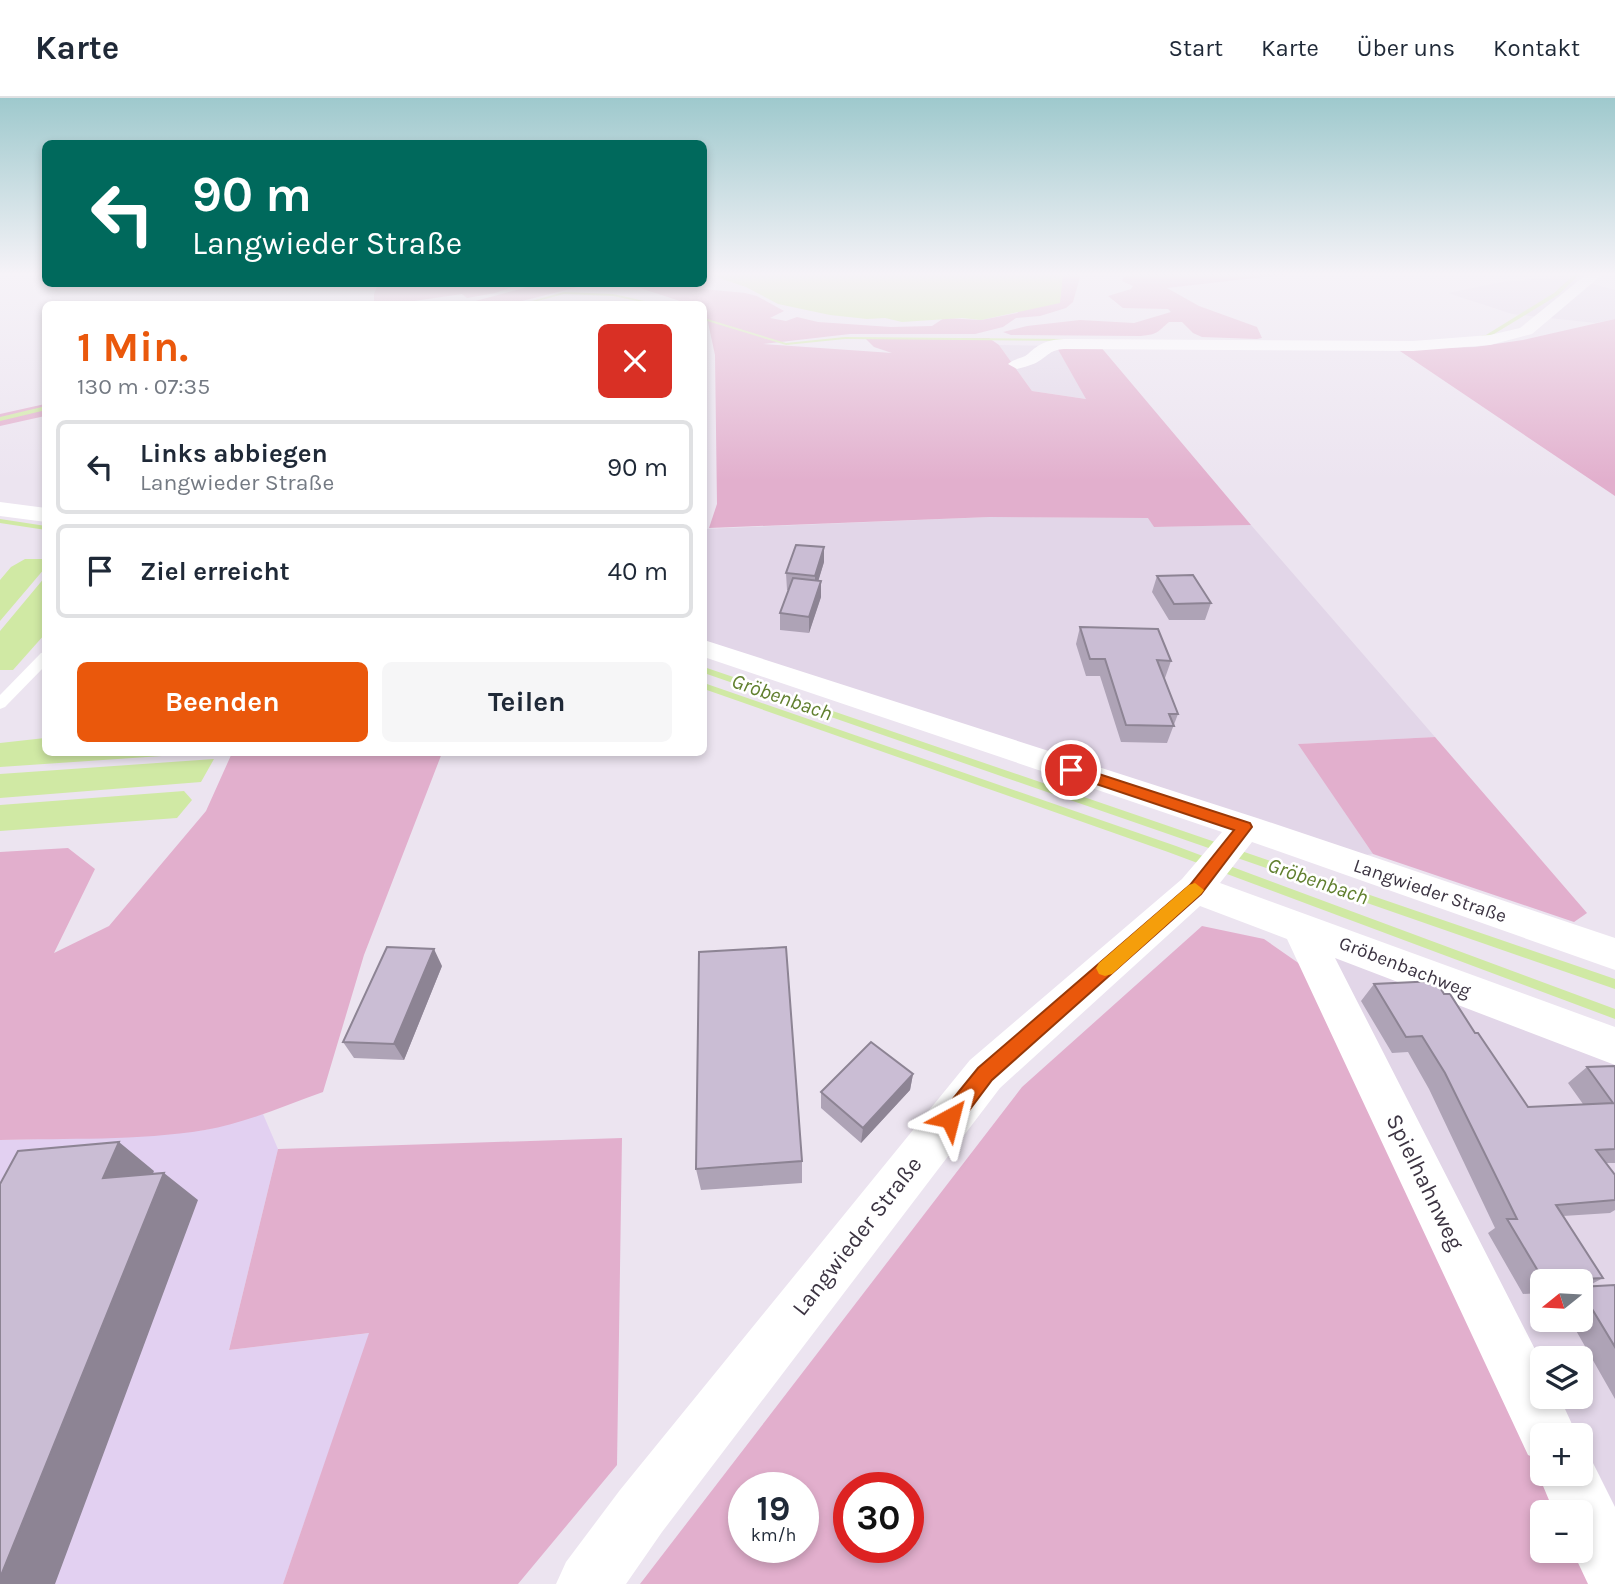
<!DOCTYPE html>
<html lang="de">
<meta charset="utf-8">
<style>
body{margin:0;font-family:Karla,sans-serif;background:#f6f6f7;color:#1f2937;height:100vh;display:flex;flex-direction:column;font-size:26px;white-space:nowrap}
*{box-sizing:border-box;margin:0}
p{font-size:23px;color:#747a83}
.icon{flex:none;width:38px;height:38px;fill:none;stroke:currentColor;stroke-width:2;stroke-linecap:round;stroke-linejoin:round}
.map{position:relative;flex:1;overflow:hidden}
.panel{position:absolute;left:42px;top:203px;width:665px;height:455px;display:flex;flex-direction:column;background:#fff;border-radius:10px;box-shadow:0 4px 10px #0003}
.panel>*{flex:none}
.hud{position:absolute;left:42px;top:42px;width:665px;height:147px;border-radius:10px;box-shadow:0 4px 10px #0003;background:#00695c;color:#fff;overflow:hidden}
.needle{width:46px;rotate:252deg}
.buttons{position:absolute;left:1530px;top:1171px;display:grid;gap:14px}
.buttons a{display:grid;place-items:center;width:63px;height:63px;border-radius:10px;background:#fff;box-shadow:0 4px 10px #0003;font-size:35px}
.speed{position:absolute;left:728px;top:1374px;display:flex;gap:14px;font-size:35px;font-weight:700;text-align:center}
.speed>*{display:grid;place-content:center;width:91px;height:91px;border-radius:50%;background:#fff;box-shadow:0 4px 10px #0003;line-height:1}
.speed small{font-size:18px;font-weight:400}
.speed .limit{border:10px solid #d22;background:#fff;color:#111}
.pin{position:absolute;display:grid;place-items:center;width:60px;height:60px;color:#fff;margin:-30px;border:4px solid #fff;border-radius:50%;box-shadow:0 2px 7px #0007}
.me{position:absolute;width:77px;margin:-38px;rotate:38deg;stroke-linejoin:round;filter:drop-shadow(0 0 5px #0008)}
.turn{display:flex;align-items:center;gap:24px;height:147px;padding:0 35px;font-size:32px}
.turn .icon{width:91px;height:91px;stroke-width:2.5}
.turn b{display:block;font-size:49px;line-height:60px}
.round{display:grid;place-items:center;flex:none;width:74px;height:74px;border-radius:10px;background:#f6f6f7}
.summary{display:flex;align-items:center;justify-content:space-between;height:119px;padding:0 35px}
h1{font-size:42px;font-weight:700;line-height:52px;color:#ea580c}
.button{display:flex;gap:14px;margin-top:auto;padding:14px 35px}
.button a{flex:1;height:80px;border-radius:10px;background:#ea580c;color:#fff;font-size:28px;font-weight:700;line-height:80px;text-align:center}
.button a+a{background:#f6f6f7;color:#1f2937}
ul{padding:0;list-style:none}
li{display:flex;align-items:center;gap:21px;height:94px;margin:0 14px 10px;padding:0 21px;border:4px solid #e0e1e3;border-radius:10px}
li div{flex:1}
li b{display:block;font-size:26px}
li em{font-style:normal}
header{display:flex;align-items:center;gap:42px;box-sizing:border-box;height:98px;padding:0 35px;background:#fff;border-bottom:2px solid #e0e1e3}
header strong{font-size:33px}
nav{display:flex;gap:38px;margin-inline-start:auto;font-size:24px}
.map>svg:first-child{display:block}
.residential{fill:#e2d6e8;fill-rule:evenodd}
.commercial{fill:#e2d0f1}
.green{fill:#e2afcd;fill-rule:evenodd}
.water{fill:#d0e9a4}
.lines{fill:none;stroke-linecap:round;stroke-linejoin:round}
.stream{fill:#d0e9a4;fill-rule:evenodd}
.service{fill:#fff;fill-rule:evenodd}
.minor{fill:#fff;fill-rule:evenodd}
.wall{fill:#aea3b6}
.shaded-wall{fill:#8d8494}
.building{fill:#cabdd4;stroke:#8d8494;stroke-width:2}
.route{fill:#ea580c;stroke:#983908;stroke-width:2}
.slow{fill:#f59e0b}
.labels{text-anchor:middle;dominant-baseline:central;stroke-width:5;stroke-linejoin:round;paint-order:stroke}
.street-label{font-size:19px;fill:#3c3442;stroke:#fff}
.water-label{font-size:21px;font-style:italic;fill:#607f2e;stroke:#fff}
.near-street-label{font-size:23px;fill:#3c3442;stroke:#fff}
</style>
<header>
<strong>Karte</strong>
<nav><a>Start</a><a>Karte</a><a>Über uns</a><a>Kontakt</a></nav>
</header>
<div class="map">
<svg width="1615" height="1486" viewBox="0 0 1615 1486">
<rect width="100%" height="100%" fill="#ece4f0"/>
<path class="residential" d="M 1563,178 L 1615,192 L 1615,221 L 1595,225 L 1512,216 L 1448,195 L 1502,184 Z
M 999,247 L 1056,248 L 1087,301 L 1032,293 Z
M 990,419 L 1149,420 L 1154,429 L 1251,427 L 1435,639 L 1299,646 L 1373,756 L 1336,761 L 704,550 L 704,431 Z
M 1318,845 L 1615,954 L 1615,1448 L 1579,1376 L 1580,1337 L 1560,1337 ZM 1542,1183 L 1580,1183 L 1580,1222 L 1542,1222 ZM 1542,1260 L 1580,1260 L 1580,1298 L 1542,1298 Z"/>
<path class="commercial" d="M 263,1016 L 278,1051 L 229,1252 L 370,1235 L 283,1486 L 0,1486 L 0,1042 L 121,1039 L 205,1032 Z"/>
<path class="green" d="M 1132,175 L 1299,175 L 1167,190 L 1199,208 L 1257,229 L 1262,240 L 1257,241 L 1202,239 L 1193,235 L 1182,224 L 1169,224 C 1157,234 1159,236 1141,238 L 1011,237 L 1003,234 L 1027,228 L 1080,222 L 1134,225 L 1171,214 L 1168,211 L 1123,210 L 1108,198 L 1131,191 L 1133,188 L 1122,183 L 1124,179 L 1133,178 Z
M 1076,176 L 1080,179 L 1073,204 L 1066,210 L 1040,218 L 1016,220 L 1003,229 L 975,236 L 850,236 L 763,246 L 892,255 L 874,249 L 865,240 L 989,240 L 999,247 L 1032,293 L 1086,301 L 1056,248 L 1100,248 L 1251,427 L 1154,429 L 1148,420 L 990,419 L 709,430 L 717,406 L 715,257 L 704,206 L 689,206 L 640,190 L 606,186 L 679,186 L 693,190 L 745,195 L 757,198 L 784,213 L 770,220 L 786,223 L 797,219 L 818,224 L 891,229 L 932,228 L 944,220 L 981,222 L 1017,215 L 1063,177 Z
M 378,186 L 521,186 L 495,195 L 467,200 L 462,196 L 394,206 L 374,206 L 374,196 Z
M 539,186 L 590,186 L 510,206 L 464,206 Z
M 1615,221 L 1615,398 L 1397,251 L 1475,249 L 1523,242 Z
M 45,306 L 45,318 L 0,328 L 0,316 Z
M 1435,639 L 1587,815 L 1574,824 L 1373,756 L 1298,646 Z
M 232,655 L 442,655 L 364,857 L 323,994 C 284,1008 245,1025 205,1032 C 138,1043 67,1040 0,1042 L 0,754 L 68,750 L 95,771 L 54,855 L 109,828 L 206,713 Z
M 1202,828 L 1264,841 L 1317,878 L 1542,1351 L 1542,1376 L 1554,1376 L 1572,1414 L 1542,1414 L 1542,1452 L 1580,1452 L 1606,1486 L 640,1486 L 1022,989 ZM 744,1390 L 803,1390 L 803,1449 L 744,1449 ZM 849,1390 L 908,1390 L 908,1449 L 849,1449 Z
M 622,1040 L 617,1367 L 518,1486 L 283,1486 L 369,1235 L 229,1252 L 278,1051 Z"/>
<path class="water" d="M 704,175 L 1076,175 L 1076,176 L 1063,177 L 1060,205 L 981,222 L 962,220 L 902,224 L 885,220 L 867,221 L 830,217 L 778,206 L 746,189 Z
M 25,461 L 45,461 L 45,470 L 0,523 L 0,482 L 11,469 Z
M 45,479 L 45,536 L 13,572 L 0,572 L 0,533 Z
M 45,640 L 46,654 L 206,655 L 0,669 L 0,645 Z
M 214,661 L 201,684 L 0,700 L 0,676 Z
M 184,693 L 192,702 L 177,720 L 0,733 L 0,707 Z"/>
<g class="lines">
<path class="stream" d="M 1576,175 L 1581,175 L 1558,197 L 1489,239 L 1476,240 L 1474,239 L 1486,237 L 1554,195 Z
M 564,194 L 613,196 L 658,206 L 652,206 L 613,198 L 564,196 L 526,206 L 521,206 Z
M 704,220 L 786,245 L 845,239 L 1068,241 L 1070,242 L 1068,243 L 845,241 L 786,247 L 704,222 Z
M 46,308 L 46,312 L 0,323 L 0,319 Z
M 0,421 L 46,428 L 46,432 L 0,425 Z
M 704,569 L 1615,881 L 1615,891 L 704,575 Z
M 704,585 L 1176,748 L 1615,911 L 1615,921 L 1168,754 L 704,591 Z"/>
<path class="service" d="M 46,554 L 46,567 L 5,609 L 0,611 L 0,597 L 41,555 Z"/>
<path class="minor" d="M 1588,175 L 1604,175 L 1532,236 L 1490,247 L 1413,253 L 1064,251 C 1050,252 1049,257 1039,263 C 1033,267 1024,269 1017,271 L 1008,266 C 1014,260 1022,261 1028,256 C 1040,245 1047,242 1064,241 L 1413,243 L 1490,237 L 1520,230 Z
M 0,404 L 46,410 L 46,424 L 0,418 Z
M 704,542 L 1257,720 L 1615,840 L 1615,872 L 1252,744 L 1220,785 L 1615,929 L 1615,967 L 1335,860 L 1542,1265 L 1542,1298 L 1559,1298 L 1577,1337 L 1542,1337 L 1542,1363 L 1528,1357 L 1287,841 L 1200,808 L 1000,990 L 662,1434 L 626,1486 L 556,1486 L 566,1464 L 620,1392 L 970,962 L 1182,781 L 1222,734 L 704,559 Z
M 1580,1352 L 1588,1355 L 1615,1409 L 1615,1486 L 1588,1486 L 1572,1452 L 1580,1452 L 1580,1414 L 1554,1414 L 1538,1376 L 1542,1366 L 1542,1376 L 1580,1376 Z"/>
</g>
<path class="wall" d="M 824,449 L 824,464 L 818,483 L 821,499 L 809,535 L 780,532 L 780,515 L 789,492 L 787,492 L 786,475 Z
M 1157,478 L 1211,505 L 1205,522 L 1169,522 L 1152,494 Z
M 1080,529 L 1171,563 L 1165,580 L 1164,580 L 1178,616 L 1167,645 L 1121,644 L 1100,578 L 1086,578 L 1076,546 Z
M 442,868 L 404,962 L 354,960 L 343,944 Z
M 1374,886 L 1444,896 L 1475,935 L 1528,1009 L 1583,1006 L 1568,985 L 1587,969 L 1615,968 L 1615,1065 L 1606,1065 L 1615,1077 L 1615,1112 L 1610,1115 L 1563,1118 L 1603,1180 L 1588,1188 L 1615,1187 L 1615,1301 L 1570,1222 L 1580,1222 L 1580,1183 L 1542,1183 L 1542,1195 L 1523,1196 L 1488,1135 L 1495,1130 L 1429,991 L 1408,954 L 1392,955 L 1361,903 Z
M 913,976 L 910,992 L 861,1045 L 821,1010 L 821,994 Z
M 802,1063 L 802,1085 L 701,1092 L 696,1071 Z"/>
<path class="shaded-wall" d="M 824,449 L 824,464 L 815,494 L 815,478 Z
M 821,483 L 821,499 L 809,535 L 809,519 Z
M 434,851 L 442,868 L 404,962 L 394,946 Z
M 913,976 L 910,992 L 861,1045 L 863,1030 Z
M 119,1044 L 154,1073 L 140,1108 L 103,1080 Z
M 164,1075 L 198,1102 L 55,1486 L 0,1486 L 0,1480 Z"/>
<path class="building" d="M 796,447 L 824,449 L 815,478 L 786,475 Z
M 1193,477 L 1211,505 L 1174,506 L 1157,478 Z
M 793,480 L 821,483 L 809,519 L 780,515 Z
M 1080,529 L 1158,531 L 1171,563 L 1157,562 L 1178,616 L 1169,616 L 1174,628 L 1126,627 L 1105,561 L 1090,561 Z
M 387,849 L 434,851 L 394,946 L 343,944 Z
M 786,849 L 802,1063 L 696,1071 L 699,854 Z
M 1436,883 L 1444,896 L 1450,896 L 1475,935 L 1478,935 L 1528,1009 L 1613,1005 L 1587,969 L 1615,968 L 1615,1051 L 1596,1052 L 1615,1077 L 1615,1102 L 1556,1107 L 1603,1180 L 1544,1183 L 1507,1121 L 1517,1121 L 1445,975 L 1422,938 L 1406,939 L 1374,886 Z
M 871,944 L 913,976 L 863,1030 L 821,994 Z
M 119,1044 L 103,1080 L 164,1075 L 0,1480 L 0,1086 L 18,1053 Z
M 1615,1187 L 1615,1249 L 1580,1191 L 1580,1189 Z"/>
<linearGradient id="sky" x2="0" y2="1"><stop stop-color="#9ec9cd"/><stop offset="0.46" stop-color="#f6f3f8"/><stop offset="1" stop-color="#f6f3f8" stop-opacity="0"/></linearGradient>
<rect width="1615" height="383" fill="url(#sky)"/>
<path class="route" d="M 1071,667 L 1250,725 L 1252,729 L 1201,796 L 992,982 L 958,1027 L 950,1029 L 943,1027 L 940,1020 L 943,1013 L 978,970 L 1190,787 L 1234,732 L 1066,676 L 1064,672 Z"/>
<path class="slow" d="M 1195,785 L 1204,792 L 1201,796 L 1112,876 L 1105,878 L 1099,876 L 1096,870 L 1099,865 L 1189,787 Z"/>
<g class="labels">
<g class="street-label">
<text transform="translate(1430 793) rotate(19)">Langwieder Straße</text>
<text transform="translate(1405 869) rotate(21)">Gröbenbachweg</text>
</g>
<g class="water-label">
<text transform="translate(782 599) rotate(19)">Gröbenbach</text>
<text transform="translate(1318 783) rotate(19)">Gröbenbach</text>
</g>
<g class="near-street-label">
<text transform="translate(1425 1084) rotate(64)">Spielhahnweg</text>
<text transform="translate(857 1138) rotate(-52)">Langwieder Straße</text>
</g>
</g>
</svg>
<div class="buttons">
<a><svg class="needle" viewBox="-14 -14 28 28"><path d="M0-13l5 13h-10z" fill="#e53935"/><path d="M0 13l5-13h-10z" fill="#747a83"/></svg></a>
<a><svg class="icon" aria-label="layers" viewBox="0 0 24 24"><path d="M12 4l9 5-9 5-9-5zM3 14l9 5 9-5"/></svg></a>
<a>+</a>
<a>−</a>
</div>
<div class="speed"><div>19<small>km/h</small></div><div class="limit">30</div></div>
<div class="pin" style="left:1071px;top:672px;background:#d93025"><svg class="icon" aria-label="arrive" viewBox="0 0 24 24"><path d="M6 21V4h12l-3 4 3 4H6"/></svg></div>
<svg class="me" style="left:950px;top:1020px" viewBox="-20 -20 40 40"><path d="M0-17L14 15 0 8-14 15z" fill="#ea580c" stroke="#fff" stroke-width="4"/></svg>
<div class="hud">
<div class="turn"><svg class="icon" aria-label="left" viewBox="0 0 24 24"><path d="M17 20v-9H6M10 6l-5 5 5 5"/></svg><div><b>90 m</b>Langwieder Straße</div></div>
</div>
<section class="panel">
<div class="summary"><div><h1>1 Min.</h1><p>130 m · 07:35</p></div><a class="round" style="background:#d93025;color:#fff"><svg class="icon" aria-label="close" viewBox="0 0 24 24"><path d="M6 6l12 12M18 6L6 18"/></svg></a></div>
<ul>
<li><svg class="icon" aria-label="left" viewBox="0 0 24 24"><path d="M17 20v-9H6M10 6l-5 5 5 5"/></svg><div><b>Links abbiegen</b><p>Langwieder Straße</p></div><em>90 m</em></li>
<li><svg class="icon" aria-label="arrive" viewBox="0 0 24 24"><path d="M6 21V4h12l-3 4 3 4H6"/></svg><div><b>Ziel erreicht</b></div><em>40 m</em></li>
</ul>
<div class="button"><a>Beenden</a><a>Teilen</a></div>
</section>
</div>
